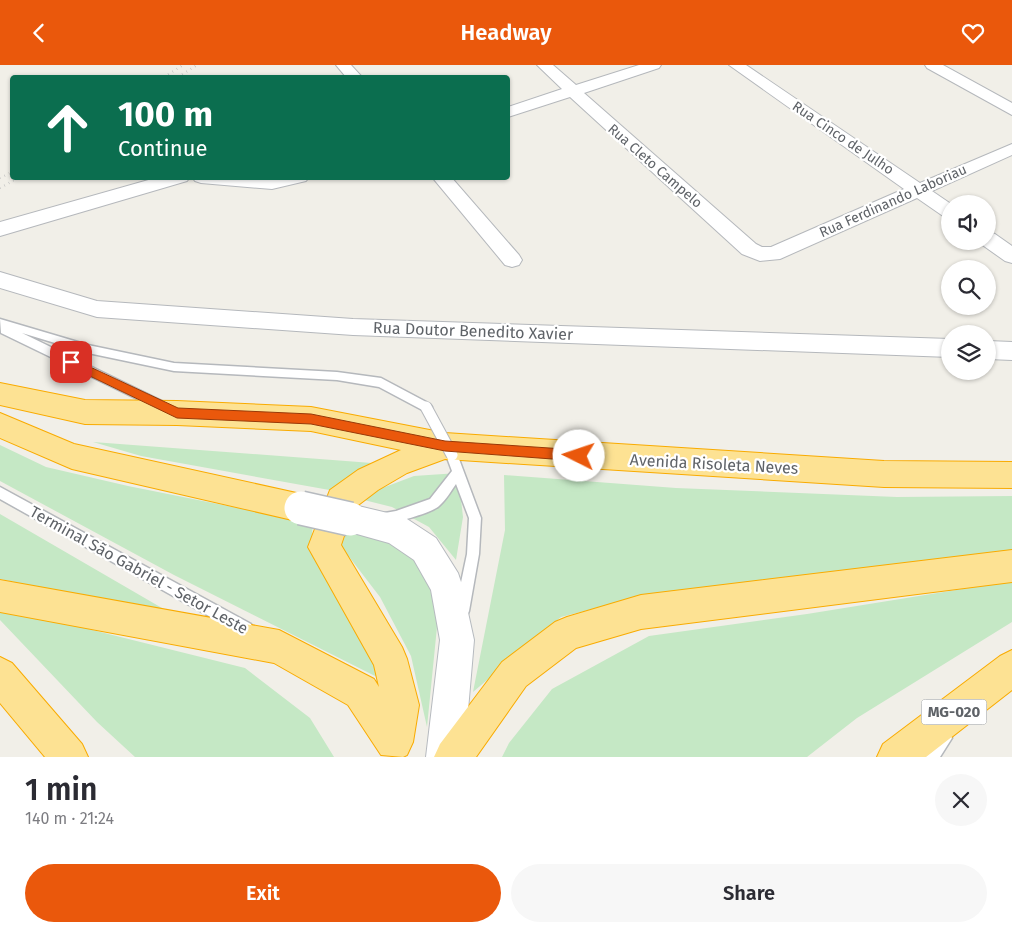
<!DOCTYPE html>
<meta charset="utf-8">
<style>
body{margin:0;font-family:"Fira Sans",sans-serif;background:#f7f7f7;color:#2b2b33;height:100vh;display:flex;flex-direction:column;font-size:19px;white-space:nowrap}
*{box-sizing:border-box;margin:0}
p{font-size:16px;color:#7c7c81}
.icon{flex:none;width:28px;height:28px;fill:none;stroke:currentColor;stroke-width:2;stroke-linecap:round;stroke-linejoin:round}
.map{position:relative;height:692px;overflow:hidden}
.side{display:flex;flex-direction:column;background:#fff;flex:1}
.side>*{flex:none}
.banner{position:absolute;left:10px;top:10px;width:500px;height:105px;border-radius:5px;box-shadow:0 1px 4px #0004;background:#0b6e4f;color:#fff;overflow:hidden}
.fabs{position:absolute;left:941px;top:130px;display:grid;gap:10px}
.fabs a{display:grid;place-items:center;width:55px;height:55px;border-radius:50%;background:#fff;box-shadow:0 1px 4px #0004;font-size:25px}
.pin{position:absolute;display:grid;place-items:center;width:42px;height:42px;color:#fff;margin:-21px;border-radius:10px;box-shadow:0 2px 8px #0006}
.me{position:absolute;width:55px;margin:-28px;rotate:274deg;stroke-linejoin:round;filter:drop-shadow(0 0 4px #0008)}
.turn{display:flex;align-items:center;gap:18px;height:105px;padding:0 25px;font-size:22px}
.turn .icon{width:65px;height:65px;stroke-width:2.5}
.turn b{display:block;font-size:35px;line-height:42px}
.round{display:grid;place-items:center;flex:none;width:52px;height:52px;border-radius:26px;background:#f7f7f7}
.summary{display:flex;align-items:center;justify-content:space-between;height:85px;padding:0 25px}
h1{font-size:30px;font-weight:600;line-height:38px}
.action{display:flex;gap:10px;margin-top:auto;padding:10px 25px}
.action a{flex:1;height:58px;border-radius:30px;background:#ea580c;color:#fff;font-size:20px;font-weight:600;line-height:58px;text-align:center}
.action a+a{background:#f7f7f7;color:#2b2b33}
header{display:flex;justify-content:space-between;align-items:center;height:65px;padding:0 25px;background:#ea580c;color:#fff;font-size:22px;font-weight:600}
.map>svg:first-child{display:block}
.green{fill:#c5e8c5}
.lines{fill:none;stroke-linecap:round;stroke-linejoin:round}
.lane-casing{stroke:#b5b8bc;stroke-width:3}
.street-casing{stroke:#b5b8bc;stroke-width:2}
.secondary-casing{stroke:#b6babf;stroke-width:2}
.highway-casing{stroke:#f9ab00;stroke-width:2}
.lane{fill:#fff;fill-rule:evenodd}
.street{fill:#fff;fill-rule:evenodd}
.secondary{fill:#fff;fill-rule:evenodd}
.highway{fill:#fde293;fill-rule:evenodd}
.rail{stroke:#b6b7b8;stroke-width:2.5;stroke-dasharray:0.5 4.5;stroke-linecap:butt}
.lane-bridge-casing{stroke:#b5b8bc;stroke-width:13;stroke-linecap:butt}
.secondary-bridge-casing{stroke:#b6babf;stroke-width:36;stroke-linecap:butt}
.lane-bridge{stroke:#fff;stroke-width:11}
.secondary-bridge{stroke:#fff;stroke-width:33}
.route{fill:#ea580c;stroke:#983908}
.labels{text-anchor:middle;dominant-baseline:central;stroke-width:4.5;stroke-linejoin:round;paint-order:stroke}
.far-street-label{font-size:14px;fill:#5f6368;stroke:#fff}
.shield{fill:#fff;stroke:#8f9295;stroke-width:1}
.shield-label{font-size:15px;font-weight:bold;fill:#5f6368}
.street-label{font-size:16px;fill:#5f6368;stroke:#fff}
</style>
<header><svg class="icon" aria-label="back" viewBox="0 0 24 24"><path d="M15 5l-7 7 7 7"/></svg>Headway<svg class="icon" aria-label="heart" viewBox="0 0 24 24"><path d="M12 20l-8-8c-3-5 5-10 8-4 3-6 11-1 8 4z"/></svg></header>
<div class="map">
<svg width="1012" height="692" viewBox="0 0 1012 692">
<rect width="100%" height="100%" fill="#f1efe8"/>
<path class="green" d="M 93,377 L 372,398 L 335,426 L 141,391 Z
M 0,380 L 46,402 L 128,421 L 313,458 L 311,480 L 381,614 L 174,510 L 0,416 Z
M 458,408 L 463,452 L 456,495 L 429,462 L 392,442 L 356,433 L 414,411 Z
M 504,410 L 676,423 L 897,432 L 1012,431 L 1012,485 L 722,526 L 639,532 L 561,552 L 473,627 L 505,465 Z
M 0,449 L 174,550 L 0,514 Z
M 345,465 L 394,479 L 424,504 L 438,552 L 427,662 L 411,591 L 380,532 L 337,476 Z
M 1012,516 L 1012,557 L 857,653 L 807,692 L 502,692 L 509,678 L 552,624 L 649,571 L 807,549 Z
M 0,542 L 245,603 L 310,653 L 334,692 L 135,692 L 97,657 L 0,555 Z"/>
<g class="lines">
<defs>
<path id="lane" d="M 0,254 L 88,280 L 174,298 L 337,307 L 381,313 L 430,339 L 432,342 L 430,345 L 426,347 L 379,322 L 337,315 L 174,306 L 88,288 L 22,268 L 168,339 L 170,342 L 168,345 L 164,347 L 1,268 Z
M 452,385 L 456,386 L 481,453 L 479,489 L 469,546 L 467,551 L 462,553 L 457,551 L 455,546 L 467,489 L 469,453 L 456,419 C 451,426 446,435 439,441 C 431,448 389,461 379,457 L 377,453 L 379,449 L 396,446 L 430,434 L 452,406 L 446,390 L 448,386 Z
M 0,422 L 251,559 L 253,564 L 251,569 L 246,571 L 241,569 L 0,434 Z
M 944,665 L 949,668 L 952,673 L 940,692 L 923,692 L 939,668 Z"/>
<path id="street" d="M 336,0 L 351,0 L 362,12 L 346,12 Z
M 537,0 L 553,0 L 576,20 L 639,0 L 661,0 L 659,3 L 584,28 L 756,179 L 762,182 L 771,182 L 904,124 L 729,0 L 746,0 L 920,118 L 1012,79 L 1012,90 L 932,126 L 951,139 L 950,153 L 943,151 L 917,133 L 780,194 L 760,196 L 742,189 L 570,32 L 508,52 L 508,42 L 562,24 Z
M 925,0 L 943,0 L 1012,38 L 1012,50 L 927,3 Z
M 159,112 L 190,112 L 187,116 L 0,171 L 0,157 Z
M 192,112 L 309,112 L 306,116 L 272,124 L 201,118 L 195,116 Z
M 432,112 L 451,112 L 519,190 L 522,195 L 519,200 L 512,202 L 505,200 Z
M 988,167 L 995,169 L 1012,181 L 1012,198 L 1005,196 L 981,179 L 980,176 L 988,176 Z
M 0,207 L 97,236 L 353,254 L 950,274 L 950,292 L 353,270 L 97,252 L 0,223 Z
M 988,276 L 1012,277 L 1012,295 L 988,294 Z"/>
<path id="secondary" d="M 350,439 L 396,450 L 407,454 L 436,473 L 458,508 L 462,520 L 474,575 L 464,692 L 426,692 L 440,575 L 431,525 L 414,495 L 389,478 L 339,464 L 335,454 L 339,444 Z"/>
<path id="highway" d="M 0,318 L 85,335 L 177,336 L 311,342 L 445,368 L 884,396 L 1012,397 L 1012,423 L 884,422 L 445,394 L 407,408 L 378,425 L 353,444 L 341,480 L 402,582 L 407,594 L 419,640 L 413,677 L 407,690 L 403,692 L 381,690 L 348,640 L 274,598 L 0,547 L 0,515 L 279,565 L 374,614 L 379,622 L 374,600 L 308,482 L 330,425 L 358,405 L 401,385 L 311,366 L 177,360 L 85,359 L 0,340 Z
M 0,348 L 74,379 L 301,429 L 312,433 L 316,443 L 312,453 L 301,457 L 72,404 L 0,373 Z
M 1012,485 L 1012,517 L 641,564 L 576,583 L 526,621 L 476,692 L 434,692 L 440,679 L 502,597 L 555,557 L 567,552 L 641,530 Z
M 1012,585 L 1012,625 L 926,692 L 877,692 L 883,679 L 1000,591 Z
M 0,592 L 12,598 L 82,679 L 88,692 L 45,692 L 0,638 Z"/>
</defs>
<use href="#lane" class="lane-casing"/>
<use href="#street" class="street-casing"/>
<use href="#secondary" class="secondary-casing"/>
<use href="#highway" class="highway-casing"/>
<use href="#lane" class="lane"/>
<use href="#street" class="street"/>
<use href="#secondary" class="secondary"/>
<use href="#highway" class="highway"/>
<path class="rail" d="M 164,12 L 183,0
M 178,12 L 197,0
M 0,113 L 12,107
M 0,123 L 20,112"/>
<defs>
<path id="lane-bridge" d="M 426,342 L 452,390"/>
<path id="secondary-bridge" d="M 301,443 L 350,454"/>
</defs>
<use href="#lane-bridge" class="lane-bridge-casing"/>
<use href="#secondary-bridge" class="secondary-bridge-casing"/>
<use href="#lane-bridge" class="lane-bridge"/>
<use href="#secondary-bridge" class="secondary-bridge"/>
</g>
<path class="route" d="M 71,293 L 178,343 L 311,349 L 445,376 L 579,385 L 583,387 L 585,391 L 583,394 L 579,396 L 445,386 L 311,359 L 177,353 L 67,300 L 65,297 Z"/>
<g class="labels">
<g class="far-street-label">
<text transform="translate(843 73) rotate(34)">Rua Cinco de Julho</text>
<text transform="translate(655 101) rotate(41)">Rua Cleto Campelo</text>
<text transform="translate(893 136) rotate(-24)">Rua Ferdinando Laboriau</text>
</g>
<rect class="shield" x="921.5" y="634.5" width="65" height="25" rx="4"/>
<g class="shield-label">
<text x="954" y="647">MG-020</text>
</g>
<g class="street-label">
<text transform="translate(473 266) rotate(2)">Rua Doutor Benedito Xavier</text>
<text transform="translate(714 399) rotate(3)">Avenida Risoleta Neves</text>
<text transform="translate(139 505) rotate(29)">Terminal São Gabriel - Setor Leste</text>
</g>
</g>
</svg>
<div class="fabs">
<a><svg class="icon" aria-label="sound" viewBox="0 0 24 24"><path d="M4 9h4l5-4v14l-5-4H4zM17 9q2 3 0 6"/></svg></a>
<a><svg class="icon" aria-label="search" viewBox="0 0 24 24"><circle cx="10" cy="10" r="6"/><path d="M15 15l6 6"/></svg></a>
<a><svg class="icon" aria-label="layers" viewBox="0 0 24 24"><path d="M12 4l9 5-9 5-9-5zM3 14l9 5 9-5"/></svg></a>
</div>
<div class="pin" style="left:71px;top:297px;background:#d93025"><svg class="icon" aria-label="arrive" viewBox="0 0 24 24"><path d="M6 21V4h12l-3 4 3 4H6"/></svg></div>
<svg class="me" style="left:579px;top:391px" viewBox="-20 -20 40 40"><circle r="19" fill="#fff"/><path d="M0-13L10 11 0 6-10 11z" fill="#ea580c"/></svg>
<div class="banner">
<div class="turn"><svg class="icon" aria-label="ahead" viewBox="0 0 24 24"><path d="M12 20V5M6 11l6-6 6 6"/></svg><div><b>100 m</b>Continue</div></div>
</div>
</div>
<section class="side">
<div class="summary"><div><h1>1 min</h1><p>140 m · 21:24</p></div><a class="round"><svg class="icon" aria-label="close" viewBox="0 0 24 24"><path d="M6 6l12 12M18 6L6 18"/></svg></a></div>
<div class="action"><a>Exit</a><a>Share</a></div>
</section>
